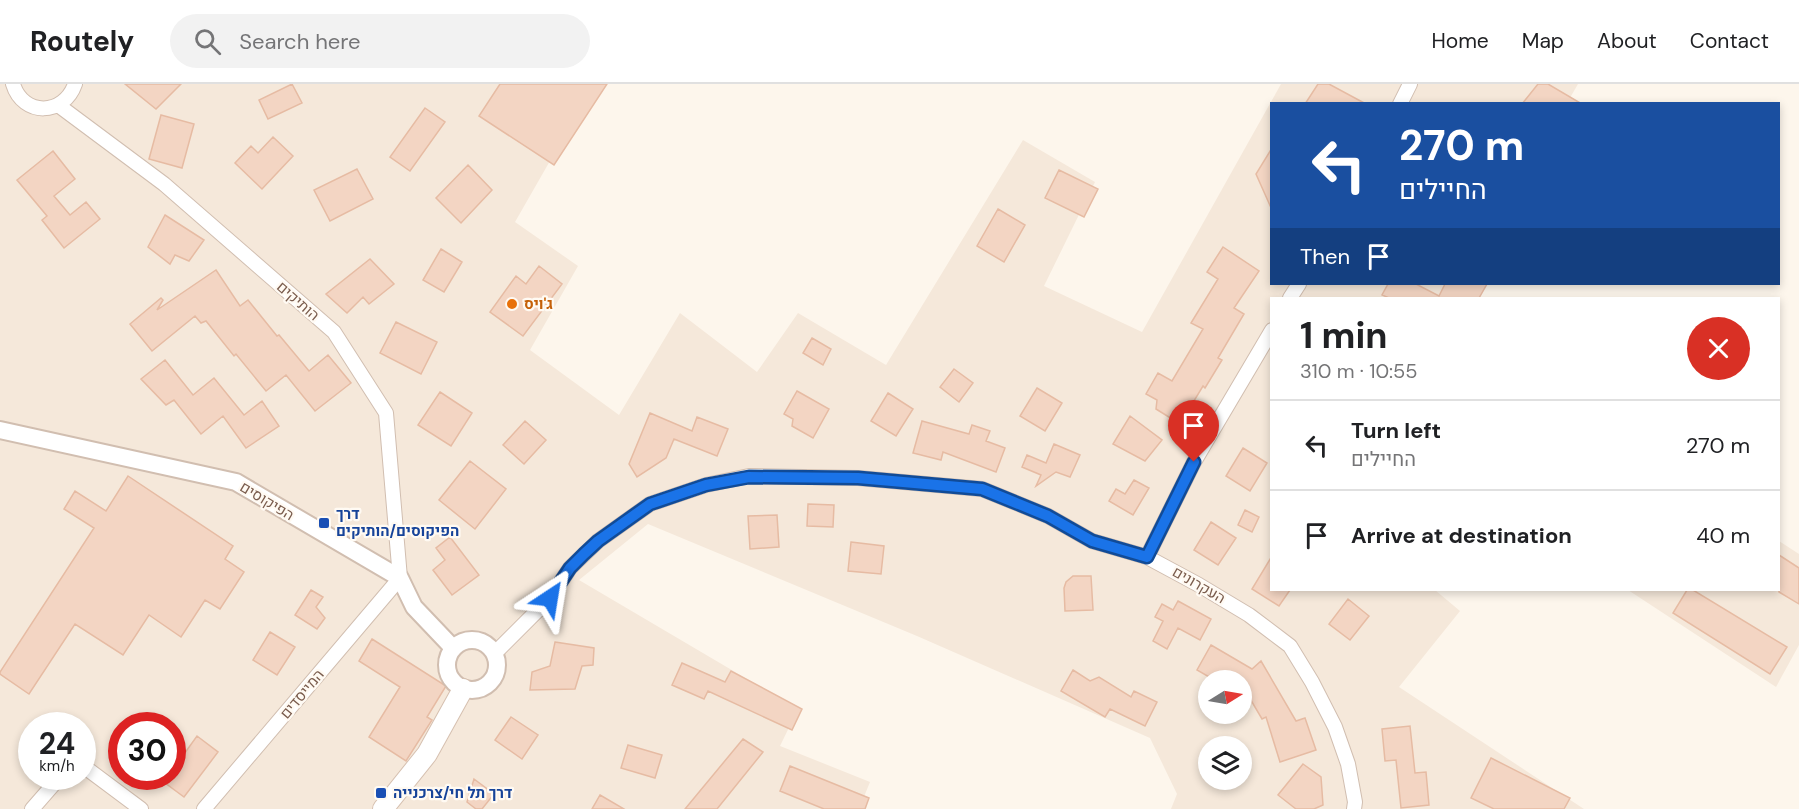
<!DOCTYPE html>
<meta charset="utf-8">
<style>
body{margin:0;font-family:"DM Sans",Heebo,sans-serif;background:#f2f2f2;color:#202124;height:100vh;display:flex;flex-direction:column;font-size:22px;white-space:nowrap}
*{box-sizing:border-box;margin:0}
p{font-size:20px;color:#757577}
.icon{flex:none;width:33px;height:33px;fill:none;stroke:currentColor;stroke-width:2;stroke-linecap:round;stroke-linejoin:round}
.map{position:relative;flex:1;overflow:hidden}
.panel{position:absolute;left:1270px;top:213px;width:510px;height:294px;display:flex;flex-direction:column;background:#fff;border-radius:0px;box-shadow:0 3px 9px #0003}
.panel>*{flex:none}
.hud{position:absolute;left:1270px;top:18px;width:510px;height:183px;border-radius:0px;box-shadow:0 3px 9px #0003;background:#1a4fa0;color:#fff;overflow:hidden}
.needle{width:39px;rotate:79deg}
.buttons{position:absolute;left:1198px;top:586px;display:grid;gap:12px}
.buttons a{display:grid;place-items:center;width:54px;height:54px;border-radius:50%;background:#fff;box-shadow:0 3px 9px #0003;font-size:30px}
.speed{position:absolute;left:18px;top:628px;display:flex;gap:12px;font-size:30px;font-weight:700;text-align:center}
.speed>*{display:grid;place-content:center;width:78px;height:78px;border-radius:50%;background:#fff;box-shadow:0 3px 9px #0003;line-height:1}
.speed small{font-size:15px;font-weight:400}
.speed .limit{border:9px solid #d22;background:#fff;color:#111}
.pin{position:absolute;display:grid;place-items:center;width:51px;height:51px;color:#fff;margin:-62px -26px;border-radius:50% 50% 50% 0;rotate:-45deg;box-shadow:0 0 6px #0007}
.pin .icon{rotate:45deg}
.me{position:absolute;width:66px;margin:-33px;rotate:33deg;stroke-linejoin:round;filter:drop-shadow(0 0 4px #0008)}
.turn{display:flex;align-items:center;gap:21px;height:126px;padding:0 30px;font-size:27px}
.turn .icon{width:78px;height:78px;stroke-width:2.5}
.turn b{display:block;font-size:42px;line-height:51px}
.then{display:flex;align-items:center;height:57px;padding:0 30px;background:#0003;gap:12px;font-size:22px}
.round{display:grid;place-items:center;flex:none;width:63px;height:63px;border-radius:32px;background:#f2f2f2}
.head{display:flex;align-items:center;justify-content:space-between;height:102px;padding:0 30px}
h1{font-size:36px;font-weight:700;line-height:45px}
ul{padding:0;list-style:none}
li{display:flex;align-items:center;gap:18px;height:90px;padding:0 30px;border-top:2px solid #e0e0e0}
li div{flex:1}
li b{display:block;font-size:22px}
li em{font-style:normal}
header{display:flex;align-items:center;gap:36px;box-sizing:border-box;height:84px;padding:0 30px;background:#fff;border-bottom:2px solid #e0e0e0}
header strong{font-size:28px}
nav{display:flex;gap:33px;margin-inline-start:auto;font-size:21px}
.search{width:420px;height:54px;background:#f2f2f2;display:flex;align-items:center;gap:15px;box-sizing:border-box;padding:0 21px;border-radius:33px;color:#757577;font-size:22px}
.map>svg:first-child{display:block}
.residential{fill:#f5e8da;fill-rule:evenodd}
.building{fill:#f3d5c3;stroke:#e6bba3;stroke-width:1.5}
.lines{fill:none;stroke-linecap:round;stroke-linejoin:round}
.minor-casing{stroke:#d1beb0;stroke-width:16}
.tertiary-casing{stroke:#d1beb0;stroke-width:20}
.secondary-casing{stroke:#d6c0b0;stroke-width:22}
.minor{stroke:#fff;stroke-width:14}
.tertiary{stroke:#fff;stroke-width:16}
.secondary{stroke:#fff;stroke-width:20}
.route-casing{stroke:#114b97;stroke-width:15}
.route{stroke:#1a73e8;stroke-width:10}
.food-dot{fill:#e8710a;stroke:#fffaf3;stroke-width:2}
.transit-dot{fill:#1a4fb4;stroke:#fffaf3;stroke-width:2}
.labels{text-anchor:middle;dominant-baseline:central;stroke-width:4.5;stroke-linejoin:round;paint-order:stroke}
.street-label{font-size:15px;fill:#7a5c4d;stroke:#fffaf3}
.food-label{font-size:15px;font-weight:bold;fill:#c56008;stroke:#fffaf3;text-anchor:start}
.transit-label{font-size:15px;font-weight:bold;fill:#164399;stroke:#fffaf3;text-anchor:start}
</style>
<header>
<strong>Routely</strong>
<div class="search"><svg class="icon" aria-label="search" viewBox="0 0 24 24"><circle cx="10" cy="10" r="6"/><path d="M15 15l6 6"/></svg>Search here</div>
<nav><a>Home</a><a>Map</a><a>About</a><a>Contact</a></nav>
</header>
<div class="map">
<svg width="1799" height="725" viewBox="0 0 1799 725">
<rect width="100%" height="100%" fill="#fdf6ec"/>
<path class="residential" d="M 0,0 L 594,0 L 515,138 L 578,182 L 530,266 L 619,331 L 680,229 L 757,288 L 798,229 L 886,281 L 1023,56 L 1095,98 L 1044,202 L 1142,248 L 1281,0 L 1578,0 L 1567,19 L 1272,20 L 1272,200 L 1470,200 L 1462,214 L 1272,214 L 1272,506 L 1435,506 L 1460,527 L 1399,603 L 1584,725 L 1171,725 L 1177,710 L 1150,654 L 917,552 L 648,440 L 579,496 L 798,625 L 780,662 L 870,698 L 859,725 L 0,725 ZM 1209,597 L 1242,597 L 1242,630 L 1209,630 ZM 32,642 L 82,642 L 82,693 L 32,693 ZM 122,642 L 172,642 L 172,693 L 122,693 ZM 1209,663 L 1242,663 L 1242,696 L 1209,696 Z
M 1779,457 L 1799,470 L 1799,561 L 1776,603 L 1628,506 L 1779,506 Z"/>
<path class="building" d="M 125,0 L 181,0 L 156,25 Z
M 292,0 L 302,19 L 268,35 L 259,16 Z
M 500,0 L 607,0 L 554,81 L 479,32 Z
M 1318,0 L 1329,0 L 1366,20 L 1305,20 Z
M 1538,0 L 1548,0 L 1582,20 L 1522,20 Z
M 425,24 L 445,38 L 410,87 L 390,73 Z
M 161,31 L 194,40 L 182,84 L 149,75 Z
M 273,53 L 293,72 L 262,105 L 235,79 L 251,62 L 258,69 Z
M 1272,64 L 1272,126 L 1256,90 Z
M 53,67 L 75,95 L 54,112 L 70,131 L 86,118 L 100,135 L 64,164 L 42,136 L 47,132 L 17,96 Z
M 468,81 L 492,106 L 461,139 L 436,114 Z
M 357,85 L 373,115 L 330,137 L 314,106 Z
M 1059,86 L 1098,105 L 1084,133 L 1045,114 Z
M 998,125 L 1025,141 L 1004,178 L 977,162 Z
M 165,131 L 204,156 L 189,177 L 175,171 L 170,180 L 148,163 Z
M 1223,163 L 1259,187 L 1234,224 L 1244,230 L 1218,274 L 1222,276 L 1205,304 L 1203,302 L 1180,340 L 1156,325 L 1157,316 L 1146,310 L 1158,289 L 1172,297 L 1203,245 L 1191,239 L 1218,195 L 1207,188 Z
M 441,165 L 462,178 L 444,208 L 423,196 Z
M 370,175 L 394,200 L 369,220 L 363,213 L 347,229 L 326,210 Z
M 539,182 L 562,200 L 523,252 L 490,228 L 516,192 L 526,200 Z
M 216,186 L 240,222 L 248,216 L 277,252 L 279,251 L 309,287 L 328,271 L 351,299 L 315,327 L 286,291 L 266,307 L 236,270 L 234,272 L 206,237 L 201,239 L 195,232 L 152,267 L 130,240 L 161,214 L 163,216 L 157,226 Z
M 1388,200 L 1416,200 L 1439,212 L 1445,200 L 1487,200 L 1479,214 L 1389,214 L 1382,211 Z
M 396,238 L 437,258 L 421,290 L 380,269 Z
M 812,254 L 831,265 L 823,281 L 803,269 Z
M 165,276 L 193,311 L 214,294 L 244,331 L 262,317 L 279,342 L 246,364 L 223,332 L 201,350 L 174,316 L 166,321 L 141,295 Z
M 954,285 L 973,299 L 959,318 L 940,303 Z
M 1037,304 L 1062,319 L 1045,347 L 1020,332 Z
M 797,307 L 829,325 L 813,354 L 792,342 L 793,335 L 784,330 Z
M 440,308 L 472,329 L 451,362 L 418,341 Z
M 888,309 L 913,325 L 896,352 L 871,337 Z
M 650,329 L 692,347 L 697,333 L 728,345 L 717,372 L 674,355 L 666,374 L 637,393 L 629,380 Z
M 1130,332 L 1162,356 L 1145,377 L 1113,360 Z
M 525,337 L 546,356 L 524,380 L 503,361 Z
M 922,337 L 969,350 L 972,341 L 990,347 L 986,357 L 1005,364 L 996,388 L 943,368 L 941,376 L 913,369 Z
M 1054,360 L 1080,371 L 1070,393 L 1056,388 L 1036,402 L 1041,391 L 1022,383 L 1027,371 L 1046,379 Z
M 1243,364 L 1267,379 L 1250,407 L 1226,392 Z
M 470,377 L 506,405 L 475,445 L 439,416 Z
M 128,392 L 233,462 L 225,475 L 244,488 L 220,525 L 205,516 L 181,553 L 149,531 L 123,571 L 75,540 L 29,610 L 0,590 L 0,588 L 94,444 L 64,425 L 75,407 L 106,427 Z
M 1134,396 L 1149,404 L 1133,431 L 1109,417 L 1116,405 L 1125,410 Z
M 808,420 L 834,421 L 833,443 L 807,442 Z
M 1245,426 L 1259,433 L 1252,448 L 1238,441 Z
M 777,431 L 779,463 L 750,465 L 748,432 Z
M 1211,438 L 1236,454 L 1218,481 L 1194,466 Z
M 450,453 L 479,491 L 452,511 L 433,486 L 445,476 L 436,464 Z
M 851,458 L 884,462 L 881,490 L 848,487 Z
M 1779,471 L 1799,484 L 1799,520 L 1779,508 Z
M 1272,472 L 1272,506 L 1290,506 L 1279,522 L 1252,505 Z
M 1073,492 L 1091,492 L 1093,526 L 1065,527 L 1064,504 L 1066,498 Z
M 311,506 L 323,513 L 316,523 L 325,534 L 317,545 L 295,531 Z
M 1687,506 L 1693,506 L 1787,563 L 1770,590 L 1673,529 Z
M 1348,515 L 1369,532 L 1350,556 L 1329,540 Z
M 1178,517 L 1211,535 L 1200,556 L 1178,544 L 1167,565 L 1153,557 L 1163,537 L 1155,533 L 1162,520 L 1173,526 Z
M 270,548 L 295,563 L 277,591 L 253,576 Z
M 372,555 L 446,602 L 427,633 L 432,636 L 406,677 L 369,653 L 400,603 L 359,577 Z
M 555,558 L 594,564 L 593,581 L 582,582 L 575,605 L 530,606 L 532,588 L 550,582 Z
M 1211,561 L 1252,585 L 1261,577 L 1296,637 L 1305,634 L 1316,666 L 1280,678 L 1266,633 L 1262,635 L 1242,601 L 1242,597 L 1216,597 L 1197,586 Z
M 682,579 L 725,598 L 731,587 L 802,625 L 792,646 L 708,607 L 704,615 L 672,601 Z
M 1073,586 L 1090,597 L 1099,593 L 1131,613 L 1134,607 L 1157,618 L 1145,642 L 1110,625 L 1105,633 L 1061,607 Z
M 511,633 L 538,651 L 522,675 L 495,656 Z
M 1410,642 L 1415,689 L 1426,688 L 1429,721 L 1401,724 L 1396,676 L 1385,677 L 1382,645 Z
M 197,652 L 218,668 L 184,713 L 157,693 L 172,693 L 172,666 L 182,673 Z
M 743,655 L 763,668 L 717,725 L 685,725 Z
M 628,661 L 662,671 L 655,694 L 621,684 Z
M 1491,674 L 1570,714 L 1564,725 L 1494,725 L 1471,714 Z
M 1303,680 L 1321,693 L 1323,721 L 1314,725 L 1296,725 L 1278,711 Z
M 790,682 L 869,714 L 865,725 L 824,725 L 780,707 Z
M 474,695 L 494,710 L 482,725 L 476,725 L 467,718 Z
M 600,711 L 624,725 L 592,725 Z"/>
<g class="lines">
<defs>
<path id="minor" d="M 13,0 C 23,33 64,32 75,0
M 1400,20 L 1410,0
M 58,21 L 164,100 L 334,248 L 386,329 L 400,494 L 204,725
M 1290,214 L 1299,200
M 1147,473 L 1194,378 L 1272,246
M 495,569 L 550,514 L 570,484 L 598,457 L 650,420 L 706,401 L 749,392 L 858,394 L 982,405 L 1048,432 L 1092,457 L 1147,473 L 1199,501 L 1249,531 L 1290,562 L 1312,598 L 1335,643 L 1348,680 L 1355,718 L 1354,725
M 82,681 L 141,725
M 32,725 L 60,693"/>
<path id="tertiary" d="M 0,346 L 236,398 L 400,494 L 414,523 L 453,564
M447 581a25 25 0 1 1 50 0a25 25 0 1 1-50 0Z"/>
<path id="secondary" d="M 383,725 L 427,670 L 463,605"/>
</defs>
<use href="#minor" class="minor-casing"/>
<use href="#tertiary" class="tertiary-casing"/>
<use href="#secondary" class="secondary-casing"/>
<use href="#minor" class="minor"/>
<use href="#tertiary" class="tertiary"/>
<use href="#secondary" class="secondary"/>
</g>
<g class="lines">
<defs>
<path id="route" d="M 550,514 L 570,484 L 584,470 L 598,457 L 650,420 L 706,401 L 749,393 L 858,394 L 982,405 L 1048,432 L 1092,457 L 1147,473 L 1194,378"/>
</defs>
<use href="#route" class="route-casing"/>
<use href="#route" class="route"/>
</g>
<circle class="food-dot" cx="512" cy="220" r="6"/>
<g class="transit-dot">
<rect x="318" y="433" width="12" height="12" rx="3"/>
<rect x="375" y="703" width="12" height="12" rx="3"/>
</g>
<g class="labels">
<g class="street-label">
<text transform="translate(298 217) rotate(41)">הותיקים</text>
<text transform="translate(267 417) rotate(31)">הפיקוסים</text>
<text transform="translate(1199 501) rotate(30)">העקרונים</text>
<text transform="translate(302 610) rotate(-50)">המייסדים</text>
</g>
<g class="food-label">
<text x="524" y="220">ג'ויס</text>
</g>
<g class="transit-label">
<text x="336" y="430">דרך<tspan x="336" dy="17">הפיקוסים/הותיקים</tspan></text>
<text x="393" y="709">דרך תל חי/צרכנייה</text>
</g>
</g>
</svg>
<div class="buttons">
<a><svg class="needle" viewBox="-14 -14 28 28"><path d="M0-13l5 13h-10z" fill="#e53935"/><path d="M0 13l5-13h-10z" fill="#757577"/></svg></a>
<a><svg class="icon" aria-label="layers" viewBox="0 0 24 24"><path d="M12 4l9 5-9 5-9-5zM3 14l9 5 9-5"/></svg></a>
</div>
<div class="speed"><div>24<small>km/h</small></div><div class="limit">30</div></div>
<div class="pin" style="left:1194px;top:378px;background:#d93025"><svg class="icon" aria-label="arrive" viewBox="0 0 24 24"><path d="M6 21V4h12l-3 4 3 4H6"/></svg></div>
<svg class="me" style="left:550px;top:514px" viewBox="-20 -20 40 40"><path d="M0-17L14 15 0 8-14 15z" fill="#1a73e8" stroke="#fff" stroke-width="4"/></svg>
<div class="hud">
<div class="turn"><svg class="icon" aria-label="left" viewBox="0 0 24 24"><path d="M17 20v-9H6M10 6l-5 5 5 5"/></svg><div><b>270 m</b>החיילים</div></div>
<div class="then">Then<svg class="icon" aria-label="arrive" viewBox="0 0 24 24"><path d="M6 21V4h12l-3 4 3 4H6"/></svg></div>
</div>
<section class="panel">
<div class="head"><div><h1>1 min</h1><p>310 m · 10:55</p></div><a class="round" style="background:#d93025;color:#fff"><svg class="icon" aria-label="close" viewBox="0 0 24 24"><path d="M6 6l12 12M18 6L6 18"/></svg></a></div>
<ul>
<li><svg class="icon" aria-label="left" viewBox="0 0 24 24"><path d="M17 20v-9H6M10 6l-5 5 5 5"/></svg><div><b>Turn left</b><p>החיילים</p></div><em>270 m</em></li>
<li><svg class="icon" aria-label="arrive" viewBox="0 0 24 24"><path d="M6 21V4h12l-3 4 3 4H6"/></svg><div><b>Arrive at destination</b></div><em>40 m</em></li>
</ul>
</section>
</div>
